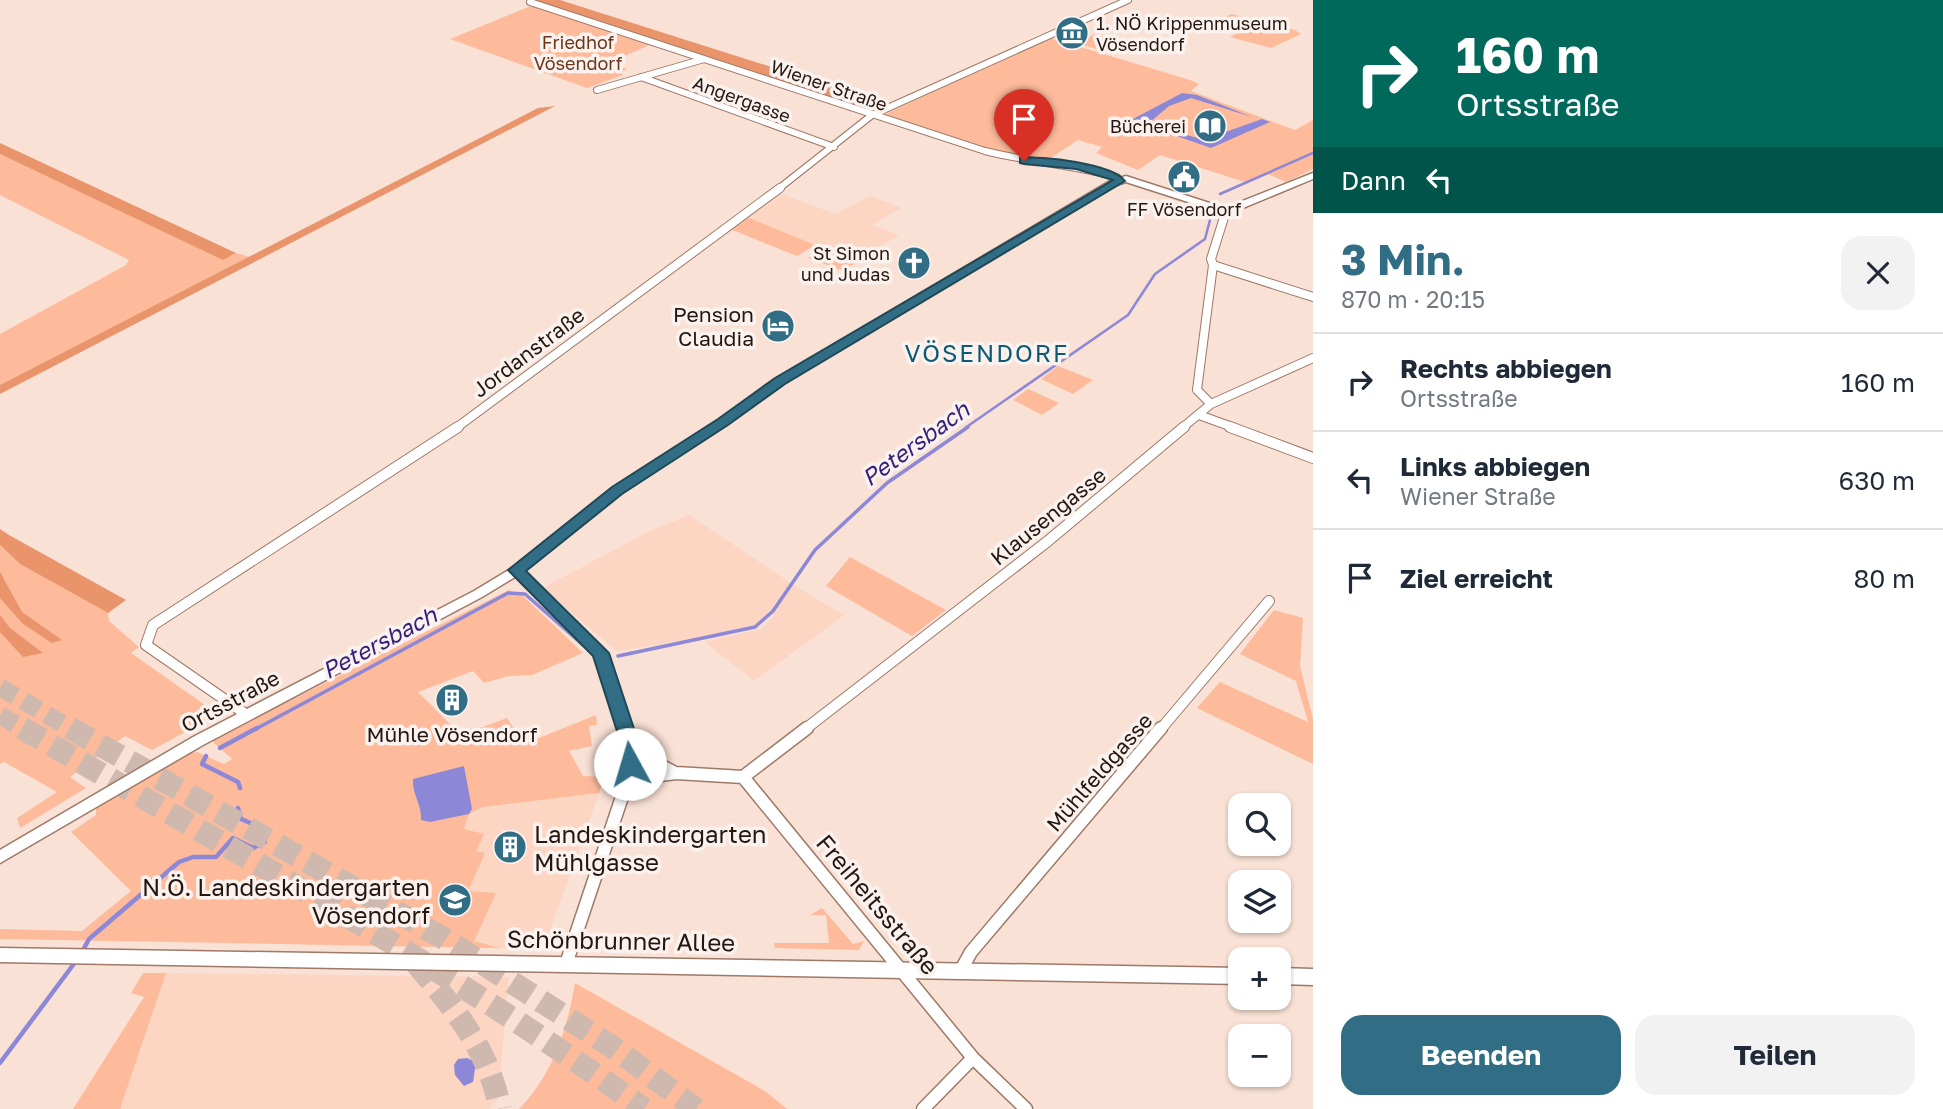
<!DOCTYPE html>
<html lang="de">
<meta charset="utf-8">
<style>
body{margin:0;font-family:"Golos Text",sans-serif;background:#f2f2f3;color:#1f2937;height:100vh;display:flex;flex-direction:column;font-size:26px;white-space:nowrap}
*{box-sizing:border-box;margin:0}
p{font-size:23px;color:#747a83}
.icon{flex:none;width:38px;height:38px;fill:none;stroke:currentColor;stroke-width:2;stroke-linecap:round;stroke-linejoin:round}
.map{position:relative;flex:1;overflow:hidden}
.details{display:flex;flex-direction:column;background:#fff;width:630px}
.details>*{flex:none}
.top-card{background:#00695c;color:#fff;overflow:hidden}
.fabs{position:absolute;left:1228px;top:793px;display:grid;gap:14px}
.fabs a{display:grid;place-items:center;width:63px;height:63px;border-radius:14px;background:#fff;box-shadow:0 2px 5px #0004;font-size:35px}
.pin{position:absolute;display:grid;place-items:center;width:60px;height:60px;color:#fff;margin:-72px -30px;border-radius:50% 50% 50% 0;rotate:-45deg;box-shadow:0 0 7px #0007}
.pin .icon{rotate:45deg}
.me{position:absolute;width:77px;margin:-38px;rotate:354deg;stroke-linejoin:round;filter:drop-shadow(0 0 5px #0008)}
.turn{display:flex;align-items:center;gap:24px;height:147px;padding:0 28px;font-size:32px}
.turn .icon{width:91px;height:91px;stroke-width:2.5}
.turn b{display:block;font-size:49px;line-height:60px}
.then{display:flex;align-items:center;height:66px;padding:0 28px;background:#0003;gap:14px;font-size:26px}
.round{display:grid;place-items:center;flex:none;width:74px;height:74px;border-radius:21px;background:#f2f2f3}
.overview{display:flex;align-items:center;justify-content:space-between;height:119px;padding:0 28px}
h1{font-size:42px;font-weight:700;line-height:52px;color:#316d84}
.cta{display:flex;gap:14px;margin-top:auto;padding:14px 28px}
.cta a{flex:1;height:80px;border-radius:21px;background:#316d84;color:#fff;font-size:28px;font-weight:700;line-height:80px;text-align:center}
.cta a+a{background:#f2f2f3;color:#1f2937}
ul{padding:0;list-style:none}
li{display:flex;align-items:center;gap:21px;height:98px;padding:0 28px;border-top:2px solid #e0e1e3}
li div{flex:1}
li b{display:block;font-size:26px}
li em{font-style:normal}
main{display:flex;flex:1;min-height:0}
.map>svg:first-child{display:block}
.built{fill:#fcd5c3}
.green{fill:#febb9b}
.forest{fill:#e9946b}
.water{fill:#8d87d7}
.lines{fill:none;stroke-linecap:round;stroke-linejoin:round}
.stream-far2{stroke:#8d87d7;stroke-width:2.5}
.stream-far1{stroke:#8d87d7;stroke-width:3.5}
.stream{stroke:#8d87d7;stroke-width:4.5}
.motorway-tunnel-far1{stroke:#cfb9ae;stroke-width:18;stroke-dasharray:18 9;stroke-linecap:butt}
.motorway-tunnel{stroke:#cfb9ae;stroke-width:23;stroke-dasharray:23 11;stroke-linecap:butt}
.minor-far3-casing{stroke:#9e7968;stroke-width:8}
.minor-far2-casing{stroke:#9e7968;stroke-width:10}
.minor-far1-casing{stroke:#9e7968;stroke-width:12}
.minor-casing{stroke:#9e7968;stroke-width:15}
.tertiary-casing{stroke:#9e7968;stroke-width:3}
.secondary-casing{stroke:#9e7968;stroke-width:3}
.minor-far3{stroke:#fff;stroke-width:6}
.minor-far2{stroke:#fff;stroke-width:8}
.minor-far1{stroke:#fff;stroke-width:10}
.minor{stroke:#fff;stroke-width:12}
.tertiary{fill:#fff;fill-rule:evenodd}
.secondary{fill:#fff;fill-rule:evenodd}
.route{fill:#316d84;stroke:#204756;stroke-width:2}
.labels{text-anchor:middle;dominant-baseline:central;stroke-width:7;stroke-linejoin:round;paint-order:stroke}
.far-poi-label{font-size:18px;fill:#251710;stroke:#faf2ee;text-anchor:end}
.far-park-label{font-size:18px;fill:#6c3518;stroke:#faf2ee}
.far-street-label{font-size:18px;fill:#251710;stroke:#faf2ee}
.poi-label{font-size:21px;fill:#251710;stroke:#faf2ee;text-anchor:end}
.street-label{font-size:21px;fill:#251710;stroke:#faf2ee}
.water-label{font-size:23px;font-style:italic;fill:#351e7c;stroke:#faf2ee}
.quarter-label{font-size:24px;letter-spacing:2px;fill:#0c5a73;stroke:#faf2ee}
.near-poi-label{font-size:24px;fill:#251710;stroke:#faf2ee;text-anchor:start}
.near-street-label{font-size:24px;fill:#251710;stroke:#faf2ee}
</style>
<main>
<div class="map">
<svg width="1313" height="1109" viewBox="0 0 1313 1109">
<rect width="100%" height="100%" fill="#f9e1d5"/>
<path class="built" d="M 778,193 L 836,214 L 870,196 L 901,208 L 872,225 L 899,235 L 857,259 L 815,245 L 797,256 L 730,229 Z
M 689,515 L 800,589 L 844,615 L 754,681 L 705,642 L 761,629 L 775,615 L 769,610 L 757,624 L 700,638 L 617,651 L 543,588 L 650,531 Z
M 599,793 L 545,944 L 534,949 L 304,945 L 430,822 L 472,814 L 483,807 Z
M 166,973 L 509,977 L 498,1099 L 489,1109 L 120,1109 Z"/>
<path class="green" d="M 531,6 L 654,43 L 609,63 L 627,69 L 621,73 L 623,75 L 587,88 L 450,39 Z
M 1231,14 L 1295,30 L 1301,34 L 1271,48 L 1230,37 L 1242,30 L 1231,27 L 1232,31 L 1222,33 L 1209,29 L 1209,26 L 1220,24 L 1215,22 Z
M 1094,34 L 1127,43 L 1128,47 L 1113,54 L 1080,44 Z
M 1047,37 L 1190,80 L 1199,84 L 1191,91 L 1295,130 L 1313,120 L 1313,169 L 1286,182 L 1268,174 L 1248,183 L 1160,155 L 1138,170 L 1096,153 L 1102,147 L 1078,140 L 1046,161 L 1014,157 L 884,115 Z
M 0,154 L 134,217 L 232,256 L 236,253 L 250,257 L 0,385 L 0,334 L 126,265 L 129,260 L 0,195 Z
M 747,217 L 815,245 L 797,256 L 730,229 Z
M 823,249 L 858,261 L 844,271 L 808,258 Z
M 1058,366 L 1093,380 L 1073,394 L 1041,379 Z
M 1028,389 L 1059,403 L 1042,415 L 1013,400 Z
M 0,545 L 20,564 L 108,613 L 109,621 L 139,647 L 131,653 L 218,714 L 152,750 L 125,736 L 70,777 L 86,788 L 20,828 L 17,818 L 57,792 L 4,762 L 0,764 Z
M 850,557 L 946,610 L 912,636 L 826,586 Z
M 509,590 L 523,596 L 583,653 L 532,675 L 509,676 L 484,683 L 473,671 L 418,692 L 461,735 L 507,718 L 524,744 L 596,715 L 597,725 L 589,726 L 592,746 L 569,751 L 583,776 L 604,777 L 599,793 L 483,807 L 469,814 L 464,829 L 484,834 L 476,851 L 485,853 L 468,891 L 496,893 L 474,941 L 500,948 L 0,939 L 0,929 L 82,931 L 131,891 L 71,832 L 96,815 L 96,806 L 189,753 L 197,752 L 224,764 L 232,759 L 214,743 L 214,739 Z
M 1274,610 L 1303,618 L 1300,666 L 1313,719 L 1313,764 L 1197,708 L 1220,682 L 1308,722 L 1296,681 L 1240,654 Z
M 822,908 L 853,944 L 864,941 L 859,950 L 775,948 L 774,943 L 829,943 L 826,915 L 810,915 Z
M 143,973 L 166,973 L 120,1109 L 73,1109 L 144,997 L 131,993 Z
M 575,983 L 765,1091 L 787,1109 L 519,1109 C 553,1074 567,1030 575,983 Z"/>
<path class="forest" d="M 528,0 L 560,0 L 885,103 L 858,108 L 615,26 Z
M 555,106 L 0,394 L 0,385 L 538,108 Z
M 0,143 L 236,253 L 223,260 L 0,154 Z
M 0,529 L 9,535 L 126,600 L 108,613 L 20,564 L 0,545 Z
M 0,572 L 22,612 L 62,640 L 52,643 L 23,624 L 0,598 Z
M 0,615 L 10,628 L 43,653 L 23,657 L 0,632 Z"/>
<path class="water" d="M 1182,93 L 1197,95 L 1252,117 L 1191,98 L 1169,106 L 1149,123 L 1203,140 L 1262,119 L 1270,122 L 1211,148 L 1131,120 Z
M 464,766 L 472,809 L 469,814 L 430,822 L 421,820 C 422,804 412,795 413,779 Z
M 467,1058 L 476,1062 L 473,1082 L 464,1086 L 455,1075 L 454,1065 L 458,1059 Z"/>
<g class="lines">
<path class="stream-far2" d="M 1220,194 L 1313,153
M 965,428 L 1128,315 L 1155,274 L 1205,239 L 1211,216"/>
<path class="stream-far1" d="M 618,656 L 755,627 L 773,611 L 815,550 L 887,483 L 968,427
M 254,730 L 508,593 L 525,594 L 583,645"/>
<path class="stream" d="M 220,748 L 257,728
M 206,756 L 202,764 L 238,782 L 240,788
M 82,952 L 89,939 L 179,862 L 193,857 L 216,857 L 233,838 L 253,848 L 265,842 L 262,828 L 241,819 L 238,808
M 0,1063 L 76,961"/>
<path class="motorway-tunnel-far1" d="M 0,687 L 73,730
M 0,715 L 25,730"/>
<path class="motorway-tunnel" d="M 22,728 C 233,851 446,965 644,1109
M 70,728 L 443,938 L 614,1048 L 696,1109
M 416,963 C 454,1008 489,1050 500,1109"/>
<defs>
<path id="minor-far3" d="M 530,2 L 985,151 C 1029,162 1073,165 1117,177 L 1120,181
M 641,77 L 834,147
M 597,90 L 704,59
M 777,190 L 872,115 L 1128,0"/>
<path id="minor-far2" d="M 1213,265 L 1313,297
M 1211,404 L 1313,358
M 1199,415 L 1235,428
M 456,428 L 780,188
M 1182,428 L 1211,404 L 1197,390 L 1213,265 L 1211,259 L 1226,211"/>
<path id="minor-far1" d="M 1230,427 L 1313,458
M 516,571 L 601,653 L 625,730
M 247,715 L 146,645 L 153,625 L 458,427
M 804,730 L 1048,541 L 1184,427
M 1160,730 L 1269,601"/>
<path id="minor" d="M 632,750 L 675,773
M 743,777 L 807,728
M 628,779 L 676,773 L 743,777 L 973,1058 L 1026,1109
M 566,964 L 628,779 L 632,750 L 625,728
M 961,970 L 971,952 L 1161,728
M 923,1109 L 973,1058"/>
<path id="tertiary" d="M 1313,173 L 1313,179 L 1238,210 L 1219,215 L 1216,214 L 1216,211 L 1126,182 L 1116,185 L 784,383 L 727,424 L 621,493 L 520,574 L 482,597 L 203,745 L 0,863 L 0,850 L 193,737 L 474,591 L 512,568 L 613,489 L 719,420 L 776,379 L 1110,181 L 1126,176 L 1225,208 Z"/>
<path id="secondary" d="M 0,948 L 1241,968 L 1241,984 L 0,962 Z
M 1279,968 L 1313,969 L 1313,985 L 1279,984 Z"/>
</defs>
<use href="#minor-far3" class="minor-far3-casing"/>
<use href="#minor-far2" class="minor-far2-casing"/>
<use href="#minor-far1" class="minor-far1-casing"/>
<use href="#minor" class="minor-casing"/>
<use href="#tertiary" class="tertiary-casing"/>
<use href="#secondary" class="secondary-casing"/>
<use href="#minor-far3" class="minor-far3"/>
<use href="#minor-far2" class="minor-far2"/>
<use href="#minor-far1" class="minor-far1"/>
<use href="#minor" class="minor"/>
<use href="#tertiary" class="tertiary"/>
<use href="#secondary" class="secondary"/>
</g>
<path class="route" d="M 1020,158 C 1041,155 1113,164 1125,181 L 785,384 L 728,425 L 622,494 L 526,571 L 609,653 L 641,750 L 637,769 L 624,769 L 621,764 L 623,750 L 593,656 L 508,570 L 612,487 L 718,419 L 775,378 L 1113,180 L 1076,169 L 1024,164 L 1020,163 Z"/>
<defs>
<symbol id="museum-disc" viewBox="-11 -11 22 22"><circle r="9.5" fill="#316d84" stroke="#faf2ee"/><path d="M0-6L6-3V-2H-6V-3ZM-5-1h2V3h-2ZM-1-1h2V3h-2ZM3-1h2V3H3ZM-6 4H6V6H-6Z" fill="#fff"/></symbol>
<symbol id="library-disc" viewBox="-11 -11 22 22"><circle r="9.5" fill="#316d84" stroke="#faf2ee"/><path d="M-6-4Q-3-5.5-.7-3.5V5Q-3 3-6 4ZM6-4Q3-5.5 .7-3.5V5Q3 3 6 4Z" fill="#fff"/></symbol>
<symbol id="civic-disc" viewBox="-11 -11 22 22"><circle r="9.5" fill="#316d84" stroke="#faf2ee"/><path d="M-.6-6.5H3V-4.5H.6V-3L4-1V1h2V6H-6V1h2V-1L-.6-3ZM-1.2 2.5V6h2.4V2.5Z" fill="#fff"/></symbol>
<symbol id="church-disc" viewBox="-11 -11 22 22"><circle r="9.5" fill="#316d84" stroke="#faf2ee"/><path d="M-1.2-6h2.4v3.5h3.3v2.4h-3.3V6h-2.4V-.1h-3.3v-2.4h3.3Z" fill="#fff"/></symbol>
<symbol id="hotel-disc" viewBox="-11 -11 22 22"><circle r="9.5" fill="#316d84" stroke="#faf2ee"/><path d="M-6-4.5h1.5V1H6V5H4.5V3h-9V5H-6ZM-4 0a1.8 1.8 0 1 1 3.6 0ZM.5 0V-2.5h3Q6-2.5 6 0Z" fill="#fff"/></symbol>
<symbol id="building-disc" viewBox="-11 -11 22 22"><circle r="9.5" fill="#316d84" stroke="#faf2ee"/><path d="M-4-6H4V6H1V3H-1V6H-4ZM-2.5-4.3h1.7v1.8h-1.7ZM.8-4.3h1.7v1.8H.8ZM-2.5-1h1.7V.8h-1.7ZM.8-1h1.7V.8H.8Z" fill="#fff"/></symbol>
<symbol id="school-disc" viewBox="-11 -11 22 22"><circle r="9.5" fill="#316d84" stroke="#faf2ee"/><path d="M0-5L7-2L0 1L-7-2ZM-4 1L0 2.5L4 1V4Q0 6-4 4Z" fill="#fff"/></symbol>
</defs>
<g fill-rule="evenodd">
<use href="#museum-disc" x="1053" y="14" width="38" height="38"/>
<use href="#library-disc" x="1191" y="107" width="38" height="38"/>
<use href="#civic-disc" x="1165" y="158" width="38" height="38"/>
<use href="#church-disc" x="895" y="244" width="38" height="38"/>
<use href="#hotel-disc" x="759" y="307" width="38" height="38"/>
<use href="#building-disc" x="433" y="681" width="38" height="38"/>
<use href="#building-disc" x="491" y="828" width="38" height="38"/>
<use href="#school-disc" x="436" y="881" width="38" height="38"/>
</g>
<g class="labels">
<g class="far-poi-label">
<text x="1096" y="23" text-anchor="start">1. NÖ Krippenmuseum<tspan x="1096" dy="21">Vösendorf</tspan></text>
<text x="1186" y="126">Bücherei</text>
<text x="1184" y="209" text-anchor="middle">FF Vösendorf</text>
<text x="890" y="253">St Simon<tspan x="890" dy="21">und Judas</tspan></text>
</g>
<g class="far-park-label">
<text x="578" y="42">Friedhof<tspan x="578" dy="21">Vösendorf</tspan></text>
</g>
<g class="far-street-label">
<text transform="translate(829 85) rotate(19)">Wiener Straße</text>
<text transform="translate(742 99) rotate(20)">Angergasse</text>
</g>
<g class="poi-label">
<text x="754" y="314">Pension<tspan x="754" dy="24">Claudia</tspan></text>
<text x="452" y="734" text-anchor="middle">Mühle Vösendorf</text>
</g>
<g class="street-label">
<text transform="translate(528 352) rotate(-37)">Jordanstraße</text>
<text transform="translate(1048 516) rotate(-39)">Klausengasse</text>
<text transform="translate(230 701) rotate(-28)">Ortsstraße</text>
<text transform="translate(1099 772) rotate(-49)">Mühlfeldgasse</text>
</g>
<g class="water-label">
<text transform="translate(915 443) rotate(-36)">Petersbach</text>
<text transform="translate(379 642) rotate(-28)">Petersbach</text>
</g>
<g class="quarter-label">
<text x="987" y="352">VÖSENDORF</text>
</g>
<g class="near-poi-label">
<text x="534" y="833">Landeskindergarten<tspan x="534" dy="28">Mühlgasse</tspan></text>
<text x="430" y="886" text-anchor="end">N.Ö. Landeskindergarten<tspan x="430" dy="28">Vösendorf</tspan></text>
</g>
<g class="near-street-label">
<text transform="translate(878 904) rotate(50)">Freiheitsstraße</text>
<text transform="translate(621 940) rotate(1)">Schönbrunner Allee</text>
</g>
</g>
</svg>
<div class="fabs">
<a><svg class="icon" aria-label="search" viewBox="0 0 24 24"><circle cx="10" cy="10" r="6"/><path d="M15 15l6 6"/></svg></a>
<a><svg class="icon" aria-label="layers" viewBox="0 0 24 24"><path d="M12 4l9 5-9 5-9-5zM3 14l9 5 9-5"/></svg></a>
<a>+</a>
<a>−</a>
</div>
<div class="pin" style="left:1024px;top:161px;background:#d93025"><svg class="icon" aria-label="arrive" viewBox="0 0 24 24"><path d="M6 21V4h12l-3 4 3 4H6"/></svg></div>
<svg class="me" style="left:630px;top:764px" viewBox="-20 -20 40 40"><circle r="19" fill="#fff"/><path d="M0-13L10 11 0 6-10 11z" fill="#316d84"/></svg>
</div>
<section class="details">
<div class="top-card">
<div class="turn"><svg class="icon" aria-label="right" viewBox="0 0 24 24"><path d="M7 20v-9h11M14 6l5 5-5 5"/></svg><div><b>160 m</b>Ortsstraße</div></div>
<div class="then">Dann<svg class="icon" aria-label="left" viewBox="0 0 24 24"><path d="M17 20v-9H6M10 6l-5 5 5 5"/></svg></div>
</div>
<div class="overview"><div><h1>3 Min.</h1><p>870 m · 20:15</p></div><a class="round"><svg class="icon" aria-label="close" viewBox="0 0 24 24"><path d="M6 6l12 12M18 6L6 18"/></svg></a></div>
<ul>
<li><svg class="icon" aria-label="right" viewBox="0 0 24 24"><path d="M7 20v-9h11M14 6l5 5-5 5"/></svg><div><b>Rechts abbiegen</b><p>Ortsstraße</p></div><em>160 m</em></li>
<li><svg class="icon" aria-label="left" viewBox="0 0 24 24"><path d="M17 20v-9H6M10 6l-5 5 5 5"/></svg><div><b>Links abbiegen</b><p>Wiener Straße</p></div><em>630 m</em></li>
<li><svg class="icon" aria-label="arrive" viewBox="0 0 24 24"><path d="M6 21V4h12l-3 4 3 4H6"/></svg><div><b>Ziel erreicht</b></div><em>80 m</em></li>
</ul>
<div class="cta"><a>Beenden</a><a>Teilen</a></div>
</section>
</main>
